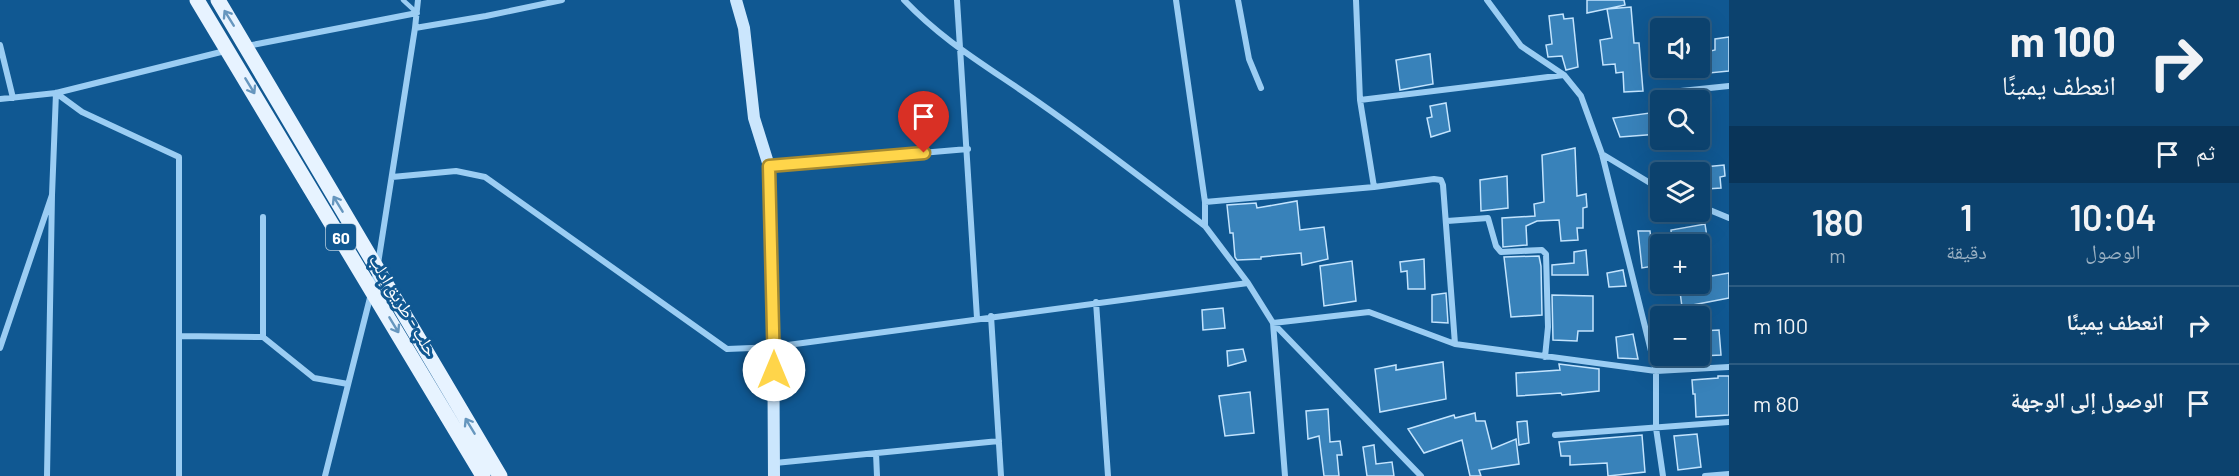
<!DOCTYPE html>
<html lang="ar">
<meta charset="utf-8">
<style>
body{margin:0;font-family:Barlow,"Noto Naskh Arabic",sans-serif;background:#154973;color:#f1f3f6;direction:rtl;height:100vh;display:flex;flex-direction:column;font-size:22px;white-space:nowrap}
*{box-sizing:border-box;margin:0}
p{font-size:20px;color:#9ab0c2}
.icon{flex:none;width:33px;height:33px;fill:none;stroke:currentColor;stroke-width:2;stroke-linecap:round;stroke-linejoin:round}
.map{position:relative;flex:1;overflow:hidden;direction:ltr}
.details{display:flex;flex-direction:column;background:#0c426e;width:510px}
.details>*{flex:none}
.top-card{background:#0c426e;color:#f1f3f6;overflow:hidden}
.controls{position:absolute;left:1650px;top:18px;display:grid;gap:12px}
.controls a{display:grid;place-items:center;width:60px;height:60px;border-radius:6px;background:#0c426e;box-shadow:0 6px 24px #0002,0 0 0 2px #2c5b81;font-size:30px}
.pin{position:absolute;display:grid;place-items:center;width:51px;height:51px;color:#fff;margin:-62px -26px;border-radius:50% 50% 50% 0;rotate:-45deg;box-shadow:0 0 6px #0007}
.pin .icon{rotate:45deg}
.me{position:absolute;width:66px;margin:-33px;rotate:0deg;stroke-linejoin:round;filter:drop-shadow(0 0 4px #0008)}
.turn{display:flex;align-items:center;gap:21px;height:126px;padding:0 24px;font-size:27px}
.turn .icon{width:78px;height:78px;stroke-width:2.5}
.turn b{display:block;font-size:42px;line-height:51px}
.then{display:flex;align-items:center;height:57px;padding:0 24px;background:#0003;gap:12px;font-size:22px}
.eta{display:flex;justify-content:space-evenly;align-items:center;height:102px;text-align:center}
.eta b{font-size:36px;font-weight:600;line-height:42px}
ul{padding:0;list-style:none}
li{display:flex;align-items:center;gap:18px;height:78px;padding:0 24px;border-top:2px solid #2c5b81}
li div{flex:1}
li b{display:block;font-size:22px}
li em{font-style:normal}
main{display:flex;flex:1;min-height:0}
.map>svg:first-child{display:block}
.building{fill:#3882ba;stroke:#c3e4fe;stroke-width:1.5}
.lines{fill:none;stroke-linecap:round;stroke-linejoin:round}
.lane{stroke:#9bcdf3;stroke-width:4.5}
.street{stroke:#9bcdf3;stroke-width:6}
.secondary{stroke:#cbe6fd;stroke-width:12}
.primary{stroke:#e7f3ff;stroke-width:15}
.oneway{stroke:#6696be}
.route-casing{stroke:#a68a30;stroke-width:15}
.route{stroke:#ffd54a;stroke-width:10}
.labels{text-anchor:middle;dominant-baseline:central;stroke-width:6;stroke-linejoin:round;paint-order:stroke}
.shield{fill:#105892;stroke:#b7cdde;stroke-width:1.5}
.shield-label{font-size:16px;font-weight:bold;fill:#fff}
.street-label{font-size:18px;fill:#fff;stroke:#105892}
</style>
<main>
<section class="details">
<div class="top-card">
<div class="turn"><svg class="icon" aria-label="right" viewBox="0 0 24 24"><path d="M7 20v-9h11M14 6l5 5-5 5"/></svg><div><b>100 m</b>انعطف يمينًا</div></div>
<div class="then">ثم<svg class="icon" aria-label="arrive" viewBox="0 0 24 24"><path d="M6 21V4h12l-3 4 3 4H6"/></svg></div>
</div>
<div class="eta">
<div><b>10:04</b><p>الوصول</p></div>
<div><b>1</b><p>دقيقة</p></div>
<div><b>180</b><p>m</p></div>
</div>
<ul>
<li><svg class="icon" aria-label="right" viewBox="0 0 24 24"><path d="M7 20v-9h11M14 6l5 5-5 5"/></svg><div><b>انعطف يمينًا</b></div><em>100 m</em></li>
<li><svg class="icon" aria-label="arrive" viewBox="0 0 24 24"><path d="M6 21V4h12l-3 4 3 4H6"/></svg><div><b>الوصول إلى الوجهة</b></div><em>80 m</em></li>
</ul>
</section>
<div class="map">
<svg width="1729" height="476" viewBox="0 0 1729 476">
<rect width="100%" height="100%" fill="#105892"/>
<path class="building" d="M 1587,0 L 1624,0 L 1625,5 L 1587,13 Z
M 1631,7 L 1634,43 L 1639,43 L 1643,91 L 1624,92 L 1623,72 L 1616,73 L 1615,64 L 1603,65 L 1600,40 L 1612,38 L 1607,9 Z
M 1563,14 L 1564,19 L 1573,18 L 1578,67 L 1566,70 L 1562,56 L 1548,57 L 1546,45 L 1552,44 L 1549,16 Z
M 1729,37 L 1729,71 L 1709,73 L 1706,52 L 1715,50 L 1715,39 Z
M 1430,54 L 1433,84 L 1400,90 L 1396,60 Z
M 1446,103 L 1450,131 L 1431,137 L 1427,118 L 1432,117 L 1430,106 Z
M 1657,112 L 1659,134 L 1620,137 L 1613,118 Z
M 1575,148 L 1577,196 L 1586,194 L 1587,207 L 1583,208 L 1583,228 L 1577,228 L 1578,240 L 1561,241 L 1559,220 L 1537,221 L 1526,226 L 1527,245 L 1503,247 L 1502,218 L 1535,216 L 1534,204 L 1544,202 L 1542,155 Z
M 1724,165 L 1725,176 L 1720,177 L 1721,188 L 1706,189 L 1704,167 Z
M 1507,176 L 1508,208 L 1481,211 L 1480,180 Z
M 1297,201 L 1300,230 L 1324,227 L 1328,259 L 1302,265 L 1301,253 L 1261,257 L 1261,259 L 1237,260 L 1235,257 L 1233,233 L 1230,233 L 1227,205 L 1256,203 L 1257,208 Z
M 1705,224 L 1708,244 L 1672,244 L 1671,230 Z
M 1638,231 L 1650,231 L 1654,266 L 1642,268 Z
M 1586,250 L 1588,275 L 1552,275 L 1552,265 L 1574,263 L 1574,252 Z
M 1539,256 L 1541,266 L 1542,315 L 1511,317 L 1504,257 Z
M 1424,259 L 1425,289 L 1408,289 L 1407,271 L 1401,272 L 1400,262 Z
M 1352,261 L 1356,301 L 1324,306 L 1320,266 Z
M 1623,270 L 1626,286 L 1609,287 L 1607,273 Z
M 1729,273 L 1729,298 L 1682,307 L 1679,284 L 1700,284 L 1700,278 Z
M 1446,293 L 1448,323 L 1432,322 L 1432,295 Z
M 1552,295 L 1593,296 L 1593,331 L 1578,331 L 1577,341 L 1553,340 Z
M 1223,308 L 1225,328 L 1203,330 L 1202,310 Z
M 1719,330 L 1721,355 L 1700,356 L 1700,331 Z
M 1633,334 L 1638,359 L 1618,358 L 1616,337 Z
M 1243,349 L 1246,361 L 1228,366 L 1227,351 Z
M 1443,362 L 1446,399 L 1380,412 L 1375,369 L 1396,365 L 1396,370 Z
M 1559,364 L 1599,369 L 1599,391 L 1562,395 L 1561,393 L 1517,396 L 1516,373 L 1560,370 Z
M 1718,376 L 1729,376 L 1729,415 L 1696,417 L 1695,394 L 1693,394 L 1692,380 L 1718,378 Z
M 1250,392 L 1254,433 L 1225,436 L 1219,396 Z
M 1328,409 L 1330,442 L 1340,441 L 1342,455 L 1337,455 L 1339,476 L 1324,476 L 1319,436 L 1308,439 L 1306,411 Z
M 1475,413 L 1476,421 L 1485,421 L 1492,449 L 1516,439 L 1519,464 L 1479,470 L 1481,476 L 1470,476 L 1462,440 L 1424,453 L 1408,429 L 1454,415 L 1455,418 Z
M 1527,421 L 1529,443 L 1519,445 L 1517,422 Z
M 1697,434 L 1701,467 L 1678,470 L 1674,436 Z
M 1642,435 L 1645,472 L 1608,476 L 1607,463 L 1570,465 L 1570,456 L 1561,456 L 1559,442 Z
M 1374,445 L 1376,464 L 1392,462 L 1394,476 L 1367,476 L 1363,447 Z"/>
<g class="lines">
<path class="lane" d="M 403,0 L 416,12"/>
<path class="street" d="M 904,0 C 942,40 983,64 1028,95 C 1088,136 1146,182 1205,226
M 957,0 L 977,318
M 1176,0 L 1205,202 L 1205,226 L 1248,283 L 1273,323 L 1421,476
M 1238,0 L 1249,59 L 1261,88
M 1356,0 L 1360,100 L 1374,187
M 1487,0 L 1521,46 L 1564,75 L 1581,96 L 1602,154 L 1656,371 L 1656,428 L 1663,476
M 415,28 L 418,0
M 0,45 L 13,98
M 247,46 L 417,13
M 56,93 L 82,112 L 179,157 L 179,476
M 1661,93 L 1729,86
M 0,99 L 56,93 L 225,51
M 1360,100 L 1564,75
M 1602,154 L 1660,189
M 769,166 L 968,149
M 392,177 L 456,171 L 485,177 L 727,349 L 773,347 L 1248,283
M 1205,202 L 1374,187 L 1434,179 L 1441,180 L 1443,185 L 1455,344
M 1700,206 L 1729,218
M 263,217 L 263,337
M 1447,221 L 1488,218 L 1496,246 L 1501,252 L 1542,250 L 1546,254 L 1548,327 L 1545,357
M 1096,302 L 1108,476
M 991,316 L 1001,476
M 180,336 L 263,337 L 314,378 L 348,384
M 0,348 L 52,195 L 56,93
M 1555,435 L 1729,422
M 876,453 L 877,476
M 775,463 L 999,441
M 47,476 L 52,195
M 325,476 L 377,270 L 415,28 L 486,16 L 562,0
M 1285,476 L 1273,323 L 1369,312 L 1455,344 L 1656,371 L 1729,367
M 1705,476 L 1729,474"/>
<path class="secondary" d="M 736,0 L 744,28 L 754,118 L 769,166 L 773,295 L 774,476"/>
<path class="primary" d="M 197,0 L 483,476
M 218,0 L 500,476"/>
</g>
<defs><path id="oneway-shaft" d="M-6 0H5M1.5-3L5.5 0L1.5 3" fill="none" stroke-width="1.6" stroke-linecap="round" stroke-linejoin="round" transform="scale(1.5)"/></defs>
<g class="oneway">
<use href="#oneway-shaft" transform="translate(229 18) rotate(-122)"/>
<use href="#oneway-shaft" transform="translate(250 86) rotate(59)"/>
<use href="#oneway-shaft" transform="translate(338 204) rotate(-121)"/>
<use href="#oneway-shaft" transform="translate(394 325) rotate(59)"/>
<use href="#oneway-shaft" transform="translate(470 426) rotate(-121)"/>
</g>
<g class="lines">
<defs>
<path id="route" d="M 774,370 L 769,166 L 924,153"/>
</defs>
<use href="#route" class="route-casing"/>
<use href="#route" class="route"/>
</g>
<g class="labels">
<rect class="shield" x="326" y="224" width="30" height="26" rx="4.5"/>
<g class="shield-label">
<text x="341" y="237">60</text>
</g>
<g class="street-label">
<text transform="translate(404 305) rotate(59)">حلب - طريق إدلب</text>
</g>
</g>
</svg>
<div class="controls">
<a><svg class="icon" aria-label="sound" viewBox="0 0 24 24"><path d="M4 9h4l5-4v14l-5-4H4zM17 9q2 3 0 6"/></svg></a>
<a><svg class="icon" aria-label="search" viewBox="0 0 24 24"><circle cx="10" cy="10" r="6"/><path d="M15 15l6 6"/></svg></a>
<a><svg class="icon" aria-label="layers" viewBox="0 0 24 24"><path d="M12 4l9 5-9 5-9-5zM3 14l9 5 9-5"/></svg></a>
<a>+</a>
<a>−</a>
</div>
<div class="pin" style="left:924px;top:153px;background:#d93025"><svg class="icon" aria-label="arrive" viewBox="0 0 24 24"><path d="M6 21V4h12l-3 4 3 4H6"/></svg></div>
<svg class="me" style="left:774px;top:370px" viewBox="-20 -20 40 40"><circle r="19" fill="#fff"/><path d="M0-13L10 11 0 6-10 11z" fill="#ffd54a"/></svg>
</div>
</main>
